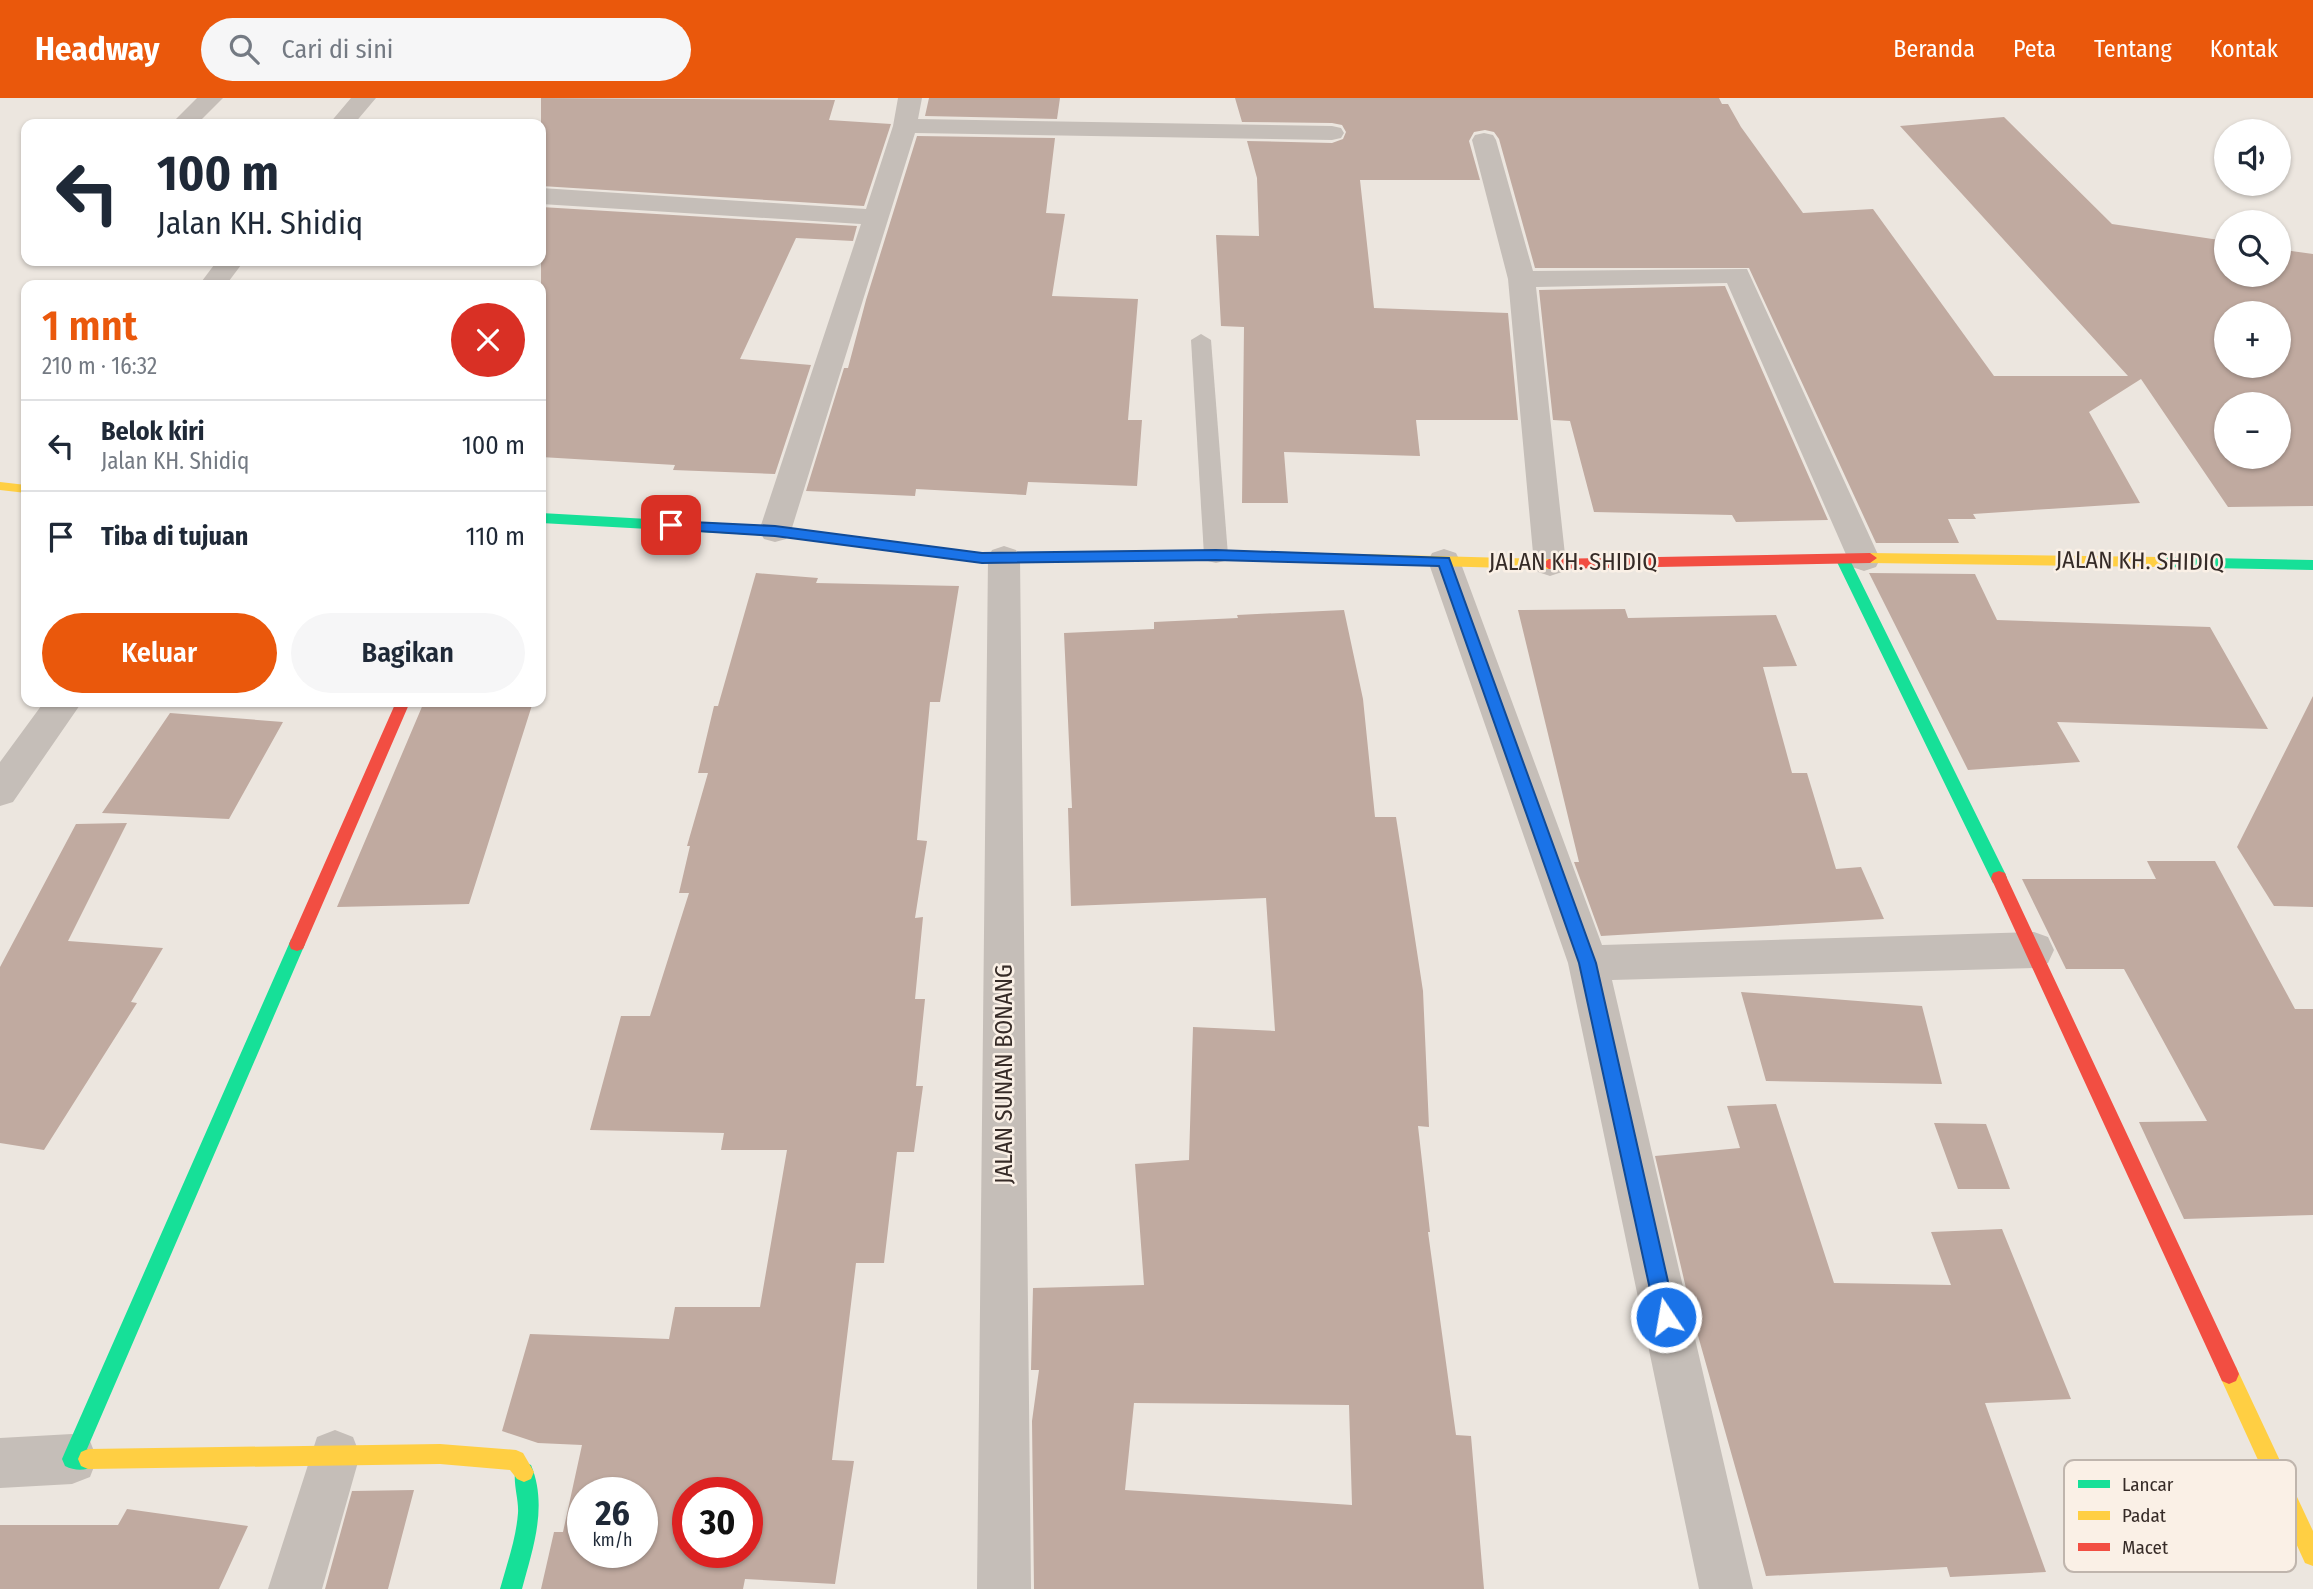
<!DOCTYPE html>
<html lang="id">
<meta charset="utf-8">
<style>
body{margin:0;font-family:"Fira Sans Condensed",sans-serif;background:#f6f6f7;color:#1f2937;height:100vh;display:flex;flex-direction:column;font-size:26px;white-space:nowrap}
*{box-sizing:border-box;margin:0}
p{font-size:23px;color:#747a83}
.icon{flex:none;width:38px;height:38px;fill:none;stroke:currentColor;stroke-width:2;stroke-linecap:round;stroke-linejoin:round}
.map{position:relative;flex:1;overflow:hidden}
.details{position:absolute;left:21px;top:182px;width:525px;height:427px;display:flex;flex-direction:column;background:#fff;border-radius:14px;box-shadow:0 2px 5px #0004}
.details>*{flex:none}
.top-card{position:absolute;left:21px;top:21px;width:525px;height:147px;border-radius:14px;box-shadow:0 2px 5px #0004;background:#fff;color:#1f2937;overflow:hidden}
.controls{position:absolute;left:2214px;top:21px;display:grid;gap:14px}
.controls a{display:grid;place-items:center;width:77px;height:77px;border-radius:50%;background:#fff;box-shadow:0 2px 5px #0004;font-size:35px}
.speed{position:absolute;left:567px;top:1379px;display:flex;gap:14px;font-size:35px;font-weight:700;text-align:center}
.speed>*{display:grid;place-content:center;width:91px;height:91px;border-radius:50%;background:#fff;box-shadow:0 2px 5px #0004;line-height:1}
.speed small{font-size:18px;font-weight:400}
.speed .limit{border:10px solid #d22;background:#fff;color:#111}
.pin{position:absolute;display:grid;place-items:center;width:60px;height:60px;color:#fff;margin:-30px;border-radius:14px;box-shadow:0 4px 10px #0006}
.me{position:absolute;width:77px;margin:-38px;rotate:348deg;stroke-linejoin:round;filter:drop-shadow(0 0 5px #0008)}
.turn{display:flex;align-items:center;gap:24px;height:147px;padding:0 21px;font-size:32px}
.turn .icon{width:91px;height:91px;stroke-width:2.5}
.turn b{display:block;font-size:49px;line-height:60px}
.round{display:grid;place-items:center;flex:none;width:74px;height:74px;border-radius:37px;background:#f6f6f7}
.headline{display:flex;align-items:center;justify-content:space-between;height:119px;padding:0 21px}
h1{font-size:42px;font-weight:600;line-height:52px;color:#ea580c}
.cta{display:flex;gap:14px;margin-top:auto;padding:14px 21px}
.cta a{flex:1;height:80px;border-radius:42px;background:#ea580c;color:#fff;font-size:28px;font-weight:600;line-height:80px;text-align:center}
.cta a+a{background:#f6f6f7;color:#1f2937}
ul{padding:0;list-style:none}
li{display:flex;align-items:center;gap:21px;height:91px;padding:0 21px;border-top:2px solid #e0e1e3}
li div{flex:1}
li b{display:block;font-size:26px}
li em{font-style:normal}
header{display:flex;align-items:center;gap:42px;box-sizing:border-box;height:98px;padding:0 35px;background:#ea580c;color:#fff}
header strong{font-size:33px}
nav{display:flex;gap:38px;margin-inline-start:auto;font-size:24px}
.search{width:490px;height:63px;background:#f6f6f7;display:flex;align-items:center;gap:18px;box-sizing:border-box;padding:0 24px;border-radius:38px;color:#747a83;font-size:26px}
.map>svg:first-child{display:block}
.building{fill:#c0aaa0;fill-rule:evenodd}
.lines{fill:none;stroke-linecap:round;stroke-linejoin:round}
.lane{fill:#c5beb8;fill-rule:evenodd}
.street{fill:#c5beb8;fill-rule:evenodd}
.fast{fill:#16e098;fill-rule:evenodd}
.slow{fill:#ffcf43;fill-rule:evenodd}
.jam{fill:#f24e42;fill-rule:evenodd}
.route{fill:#1a73e8;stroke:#114b97;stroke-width:2}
.labels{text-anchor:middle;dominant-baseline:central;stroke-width:5;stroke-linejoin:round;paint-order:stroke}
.street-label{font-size:24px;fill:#362b27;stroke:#faf0e6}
.key{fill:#faf0e6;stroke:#bfb5ad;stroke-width:2}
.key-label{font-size:19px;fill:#362b27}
</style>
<header>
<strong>Headway</strong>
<div class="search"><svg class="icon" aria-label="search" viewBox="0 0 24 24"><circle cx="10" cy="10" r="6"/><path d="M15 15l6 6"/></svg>Cari di sini</div>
<nav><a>Beranda</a><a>Peta</a><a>Tentang</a><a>Kontak</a></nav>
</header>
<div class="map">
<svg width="2313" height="1491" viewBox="0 0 2313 1491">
<rect width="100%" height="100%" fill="#ece6df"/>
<path class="building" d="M 541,0 L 835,2 L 829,22 L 891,26 L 864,108 L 541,88 Z
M 929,0 L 1060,0 L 1057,21 L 925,18 Z
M 1235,0 L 1719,0 L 1722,6 L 1728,6 L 1741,29 L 1803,115 L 1873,111 L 1994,278 L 2128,278 L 1900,28 L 2004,19 L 2112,126 L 2226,143 L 2226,177 L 2278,177 L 2278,151 L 2313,156 L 2313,408 L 2228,409 L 2141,281 L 2089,314 L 2140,405 L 1973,416 L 1976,421 L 1948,421 L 1959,445 L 1876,445 L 1749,170 L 1535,170 L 1499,41 L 1494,34 L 1485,32 L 1474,34 L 1469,43 L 1480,82 L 1360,82 L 1374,210 L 1508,215 L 1518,322 L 1416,322 L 1420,358 L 1284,354 L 1288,405 L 1242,405 L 1244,229 L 1221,228 L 1216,137 L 1259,138 L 1257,80 L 1247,43 L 1332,45 L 1343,41 L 1346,34 L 1342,27 L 1332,25 L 1242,24 ZM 2226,215 L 2278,215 L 2278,268 L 2226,268 ZM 2226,306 L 2278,306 L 2278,359 L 2226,359 Z
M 917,38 L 1055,40 L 1046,115 L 1065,116 L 1052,198 L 1138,201 L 1128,322 L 1142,322 L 1137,388 L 1028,384 L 1026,397 L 916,391 L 915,398 L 806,393 L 844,270 L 848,270 L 866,202 Z
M 541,109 L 857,128 L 853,143 L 796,140 L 740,261 L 811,267 L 775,376 L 673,372 L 675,367 L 541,359 Z
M 1725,188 L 1828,422 L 1736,424 L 1732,417 L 1594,414 L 1570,323 L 1553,322 L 1539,192 Z
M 756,475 L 818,480 L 816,485 L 959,488 L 940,604 L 930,604 L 917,742 L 927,743 L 915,820 L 923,819 L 915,901 L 925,901 L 916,988 L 923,988 L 914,1054 L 897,1054 L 884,1165 L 856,1165 L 832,1362 L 854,1363 L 835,1486 L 745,1481 L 743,1491 L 541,1491 L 554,1434 L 563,1434 L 582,1347 L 538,1345 L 502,1333 L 530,1236 L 669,1241 L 675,1209 L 760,1209 L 787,1052 L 721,1052 L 724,1035 L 590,1032 L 621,918 L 650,918 L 689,795 L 679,795 L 690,748 L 687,748 L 708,675 L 698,675 L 714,608 L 718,608 ZM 583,1395 L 642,1395 L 642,1454 L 583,1454 ZM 688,1395 L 747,1395 L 747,1454 L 688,1454 Z
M 1869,475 L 1975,476 L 1997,522 L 2210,529 L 2268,631 L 2057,624 L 2080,664 L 1968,672 Z
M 1625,511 L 1628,520 L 1776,517 L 1797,568 L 1763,569 L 1792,675 L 1807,675 L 1836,771 L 1861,769 L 1884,821 L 1601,838 L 1574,764 L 1579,764 L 1518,512 Z
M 1344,512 L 1363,601 L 1375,719 L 1396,719 L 1410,808 L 1423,893 L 1429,1029 L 1418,1028 L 1430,1134 L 1428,1134 L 1456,1337 L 1471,1338 L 1484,1491 L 1034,1491 L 1032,1323 L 1039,1272 L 1031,1272 L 1033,1190 L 1144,1187 L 1135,1066 L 1189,1062 L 1193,929 L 1275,933 L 1266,800 L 1071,808 L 1068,710 L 1072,710 L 1064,535 L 1154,531 L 1154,524 L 1238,520 L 1237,517 ZM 1134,1305 L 1349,1307 L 1352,1407 L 1125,1392 Z
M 2313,598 L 2313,809 L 2274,808 L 2237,749 Z
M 424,604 L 533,604 L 469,806 L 337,809 Z
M 170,615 L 283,624 L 229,721 L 102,715 Z
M 127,725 L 68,843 L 163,850 L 131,904 L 137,905 L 44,1052 L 0,1045 L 0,869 L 76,726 Z
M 2147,763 L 2215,763 L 2295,911 L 2313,911 L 2313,1117 L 2184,1121 L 2139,1024 L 2207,1023 L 2124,871 L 2066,871 L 2022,781 L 2156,781 Z
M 1741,894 L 1922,908 L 1942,986 L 1766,983 Z
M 1776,1006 L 1834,1185 L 1951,1187 L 1931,1134 L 2002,1131 L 2071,1301 L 1985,1305 L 2046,1474 L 1950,1479 L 1947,1469 L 1766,1478 L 1693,1220 L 1655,1058 L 1740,1050 L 1727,1008 Z
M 1934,1025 L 1986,1026 L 2010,1091 L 1958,1091 Z
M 414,1392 L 388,1491 L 325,1491 L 352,1393 Z
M 127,1411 L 248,1428 L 219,1491 L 0,1491 L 0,1427 L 118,1427 Z"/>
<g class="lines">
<path class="lane" d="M 1201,236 L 1211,242 L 1228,457 L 1224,463 L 1216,465 L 1208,463 L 1204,457 L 1191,242 Z"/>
<path class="street" d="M 197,0 L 223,0 L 197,26 L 171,26 Z
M 351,0 L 376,0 L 354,26 L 329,26 Z
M 898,0 L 922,0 L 918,21 L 1332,28 L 1341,30 L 1344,35 L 1341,40 L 1332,42 L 915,35 L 791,433 L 786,441 L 775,444 L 764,441 L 759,433 L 861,126 L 541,106 L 541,90 L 866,111 L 893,28 Z
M 1484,35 L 1493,37 L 1496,42 L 1533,173 L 1747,171 L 1880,461 L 1876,469 L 1864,473 L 1852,469 L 1848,461 L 1727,185 L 1536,189 L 1566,466 L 1562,474 L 1550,478 L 1538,474 L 1534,466 L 1508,181 L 1472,42 L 1475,37 Z
M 217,163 L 244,163 L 226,187 L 199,187 Z
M 1004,448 L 1016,452 L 1020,460 L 1031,1491 L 977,1491 L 988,460 L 992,452 Z
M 1444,451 L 1456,455 L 1460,463 L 1602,847 L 2034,834 L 2048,839 L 2054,852 L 2048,865 L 2034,870 L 1612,882 L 1753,1491 L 1699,1491 L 1568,865 L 1428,463 L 1432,455 Z
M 44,604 L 82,604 L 13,704 L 0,708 L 0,664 Z
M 335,1332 L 353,1339 L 360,1357 L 322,1491 L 268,1491 L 317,1339 Z
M 72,1336 L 90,1343 L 97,1361 L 90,1379 L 72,1386 L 0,1390 L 0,1340 Z"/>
<path class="fast" d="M 541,415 L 775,428 L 982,455 L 1095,454 L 1102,459 L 1095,464 L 982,465 L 775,438 L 541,425 Z
M 1843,457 L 1850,462 L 2005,775 L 2007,780 L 2005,785 L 1999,787 L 1993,785 L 1836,462 Z
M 2159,459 L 2313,462 L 2313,472 L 2159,469 L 2152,464 Z
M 297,839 L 303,841 L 305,846 L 87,1351 L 95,1354 L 98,1361 L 95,1368 C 85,1373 75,1373 65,1368 L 62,1361 L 65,1354 L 289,846 L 291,841 Z
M 524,1364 L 531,1367 C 548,1408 533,1450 522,1491 L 500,1491 C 507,1466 516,1441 518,1415 C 519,1400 511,1380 517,1367 Z"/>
<path class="slow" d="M 0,384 L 26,387 L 26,395 L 0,392 Z
M 1216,452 L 1549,461 L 1556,466 L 1549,471 L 1216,462 L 1095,464 L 1088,459 L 1095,454 Z
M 1870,455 L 2159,459 L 2166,464 L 2159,469 L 1870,465 L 1863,460 Z
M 2229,1266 L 2236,1269 L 2313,1433 L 2313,1468 L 2305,1465 L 2222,1283 L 2219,1276 L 2222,1269 Z
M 440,1346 L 516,1352 L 523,1355 L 534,1374 L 531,1381 L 524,1384 L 517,1381 L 510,1372 L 440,1366 L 88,1371 L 81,1368 L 78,1361 L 81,1354 L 88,1351 Z"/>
<path class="jam" d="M 1870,455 L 1877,460 L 1870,465 L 1549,471 L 1542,466 L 1549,461 Z
M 396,604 L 410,604 L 303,851 L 297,853 L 291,851 L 289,846 Z
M 1999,773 L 2005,775 L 2007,780 L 2236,1269 L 2239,1276 L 2236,1283 L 2229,1286 L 2222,1283 L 1991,780 L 1993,775 Z"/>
</g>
<path class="route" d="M 671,423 L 775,428 L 982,455 L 1216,452 L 1449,460 L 1596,865 L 1676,1219 L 1673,1226 L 1666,1229 L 1659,1226 L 1656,1219 L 1579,865 L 1439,468 L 1216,462 L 982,465 L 775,438 L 666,431 L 664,427 Z"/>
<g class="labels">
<g class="street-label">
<text transform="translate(2140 463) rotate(1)">JALAN KH. SHIDIQ</text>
<text x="1573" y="464">JALAN KH. SHIDIQ</text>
<text transform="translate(1004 976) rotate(-90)">JALAN SUNAN BONANG</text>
</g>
</g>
<rect x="2064" y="1362" width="232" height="112" rx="10" class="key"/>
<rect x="2078" y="1382" width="32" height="8" fill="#16e098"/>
<rect x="2078" y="1413" width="32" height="9" fill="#ffcf43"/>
<rect x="2078" y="1445" width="32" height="8" fill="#f24e42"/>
<g class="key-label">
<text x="2122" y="1393">Lancar</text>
<text x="2122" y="1424">Padat</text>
<text x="2122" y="1456">Macet</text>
</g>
</svg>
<div class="controls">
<a><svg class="icon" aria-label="sound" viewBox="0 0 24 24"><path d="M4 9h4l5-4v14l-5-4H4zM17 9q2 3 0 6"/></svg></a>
<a><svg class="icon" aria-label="search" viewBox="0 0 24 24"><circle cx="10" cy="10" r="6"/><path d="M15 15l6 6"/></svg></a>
<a>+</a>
<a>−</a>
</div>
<div class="speed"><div>26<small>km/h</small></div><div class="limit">30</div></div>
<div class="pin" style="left:671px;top:427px;background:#d93025"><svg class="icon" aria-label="arrive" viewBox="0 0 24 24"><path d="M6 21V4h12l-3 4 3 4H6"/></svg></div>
<svg class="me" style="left:1666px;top:1219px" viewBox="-20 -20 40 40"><circle r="17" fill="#1a73e8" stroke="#fff" stroke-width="3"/><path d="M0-11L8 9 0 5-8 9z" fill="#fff"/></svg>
<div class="top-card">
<div class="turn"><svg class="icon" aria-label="left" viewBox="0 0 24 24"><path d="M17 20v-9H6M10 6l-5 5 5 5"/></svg><div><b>100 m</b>Jalan KH. Shidiq</div></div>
</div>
<section class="details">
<div class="headline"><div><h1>1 mnt</h1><p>210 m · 16:32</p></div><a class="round" style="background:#d93025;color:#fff"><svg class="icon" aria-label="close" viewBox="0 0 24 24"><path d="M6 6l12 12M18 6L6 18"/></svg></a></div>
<ul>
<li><svg class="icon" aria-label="left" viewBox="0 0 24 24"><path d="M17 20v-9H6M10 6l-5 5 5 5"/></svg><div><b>Belok kiri</b><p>Jalan KH. Shidiq</p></div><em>100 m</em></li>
<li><svg class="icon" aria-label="arrive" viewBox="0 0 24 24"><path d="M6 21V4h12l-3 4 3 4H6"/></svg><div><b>Tiba di tujuan</b></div><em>110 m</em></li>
</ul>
<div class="cta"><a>Keluar</a><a>Bagikan</a></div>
</section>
</div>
